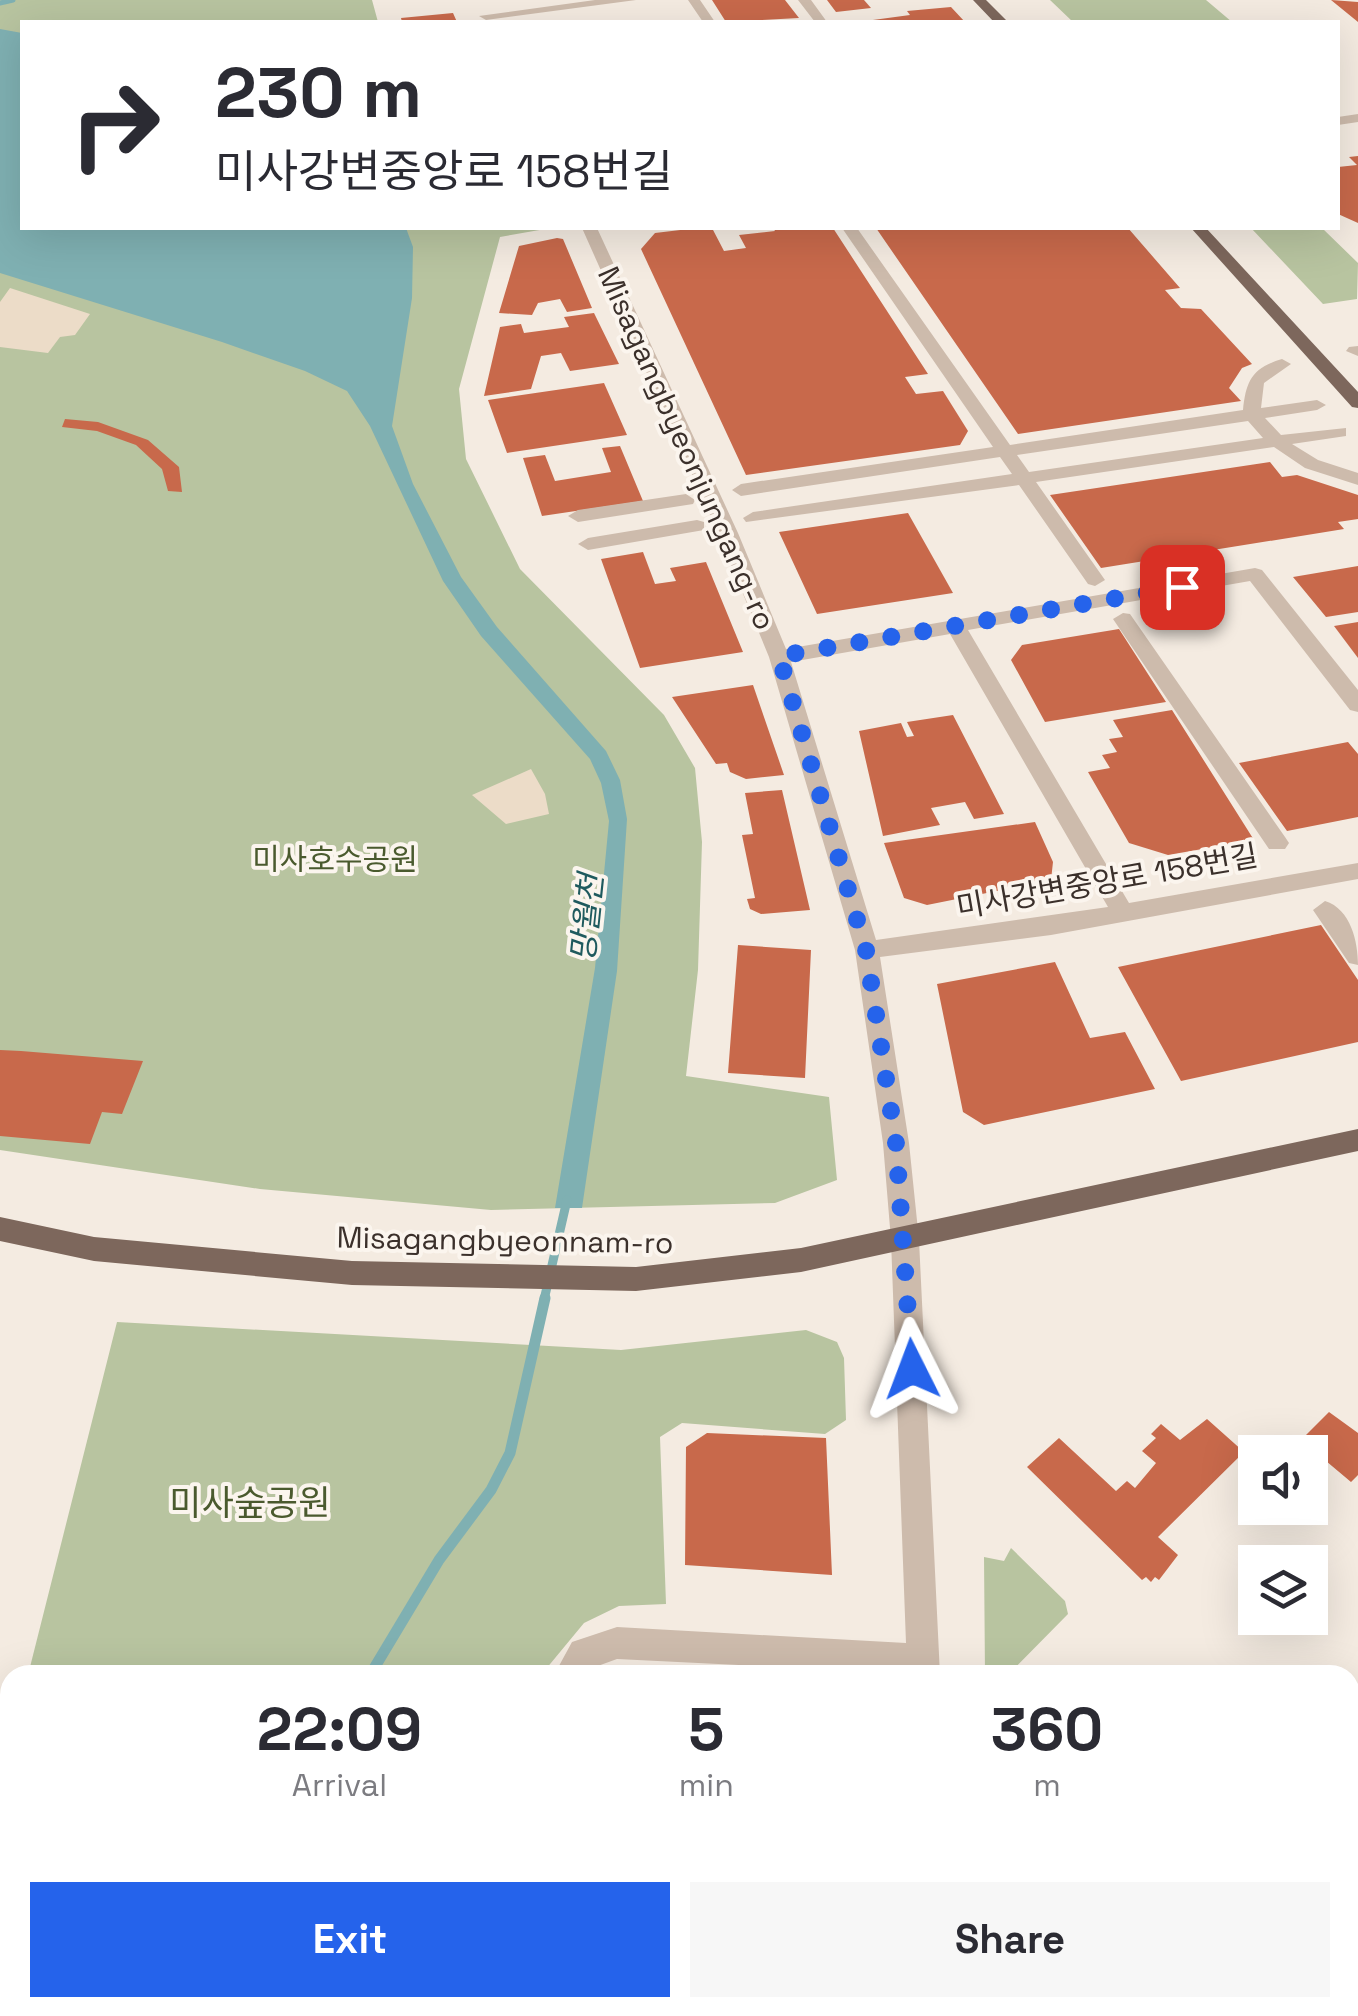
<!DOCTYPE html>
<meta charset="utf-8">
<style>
body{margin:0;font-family:"Space Grotesk","Noto Sans KR",sans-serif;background:#f7f7f7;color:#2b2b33;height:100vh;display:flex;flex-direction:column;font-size:38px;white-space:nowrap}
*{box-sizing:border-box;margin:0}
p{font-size:32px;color:#7c7c81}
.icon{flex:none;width:55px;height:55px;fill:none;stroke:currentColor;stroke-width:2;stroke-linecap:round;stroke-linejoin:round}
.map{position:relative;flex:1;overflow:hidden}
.panel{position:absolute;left:0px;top:1665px;width:1360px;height:352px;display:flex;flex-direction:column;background:#fff;border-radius:30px 30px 0 0;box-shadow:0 10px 40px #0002}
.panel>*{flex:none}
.banner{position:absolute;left:20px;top:20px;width:1320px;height:210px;border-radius:0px;box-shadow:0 10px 40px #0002;background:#fff;color:#2b2b33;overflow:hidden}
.fabs{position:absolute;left:1238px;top:1435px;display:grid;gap:20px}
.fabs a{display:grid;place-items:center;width:90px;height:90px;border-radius:0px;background:#fff;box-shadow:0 10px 40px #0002;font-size:50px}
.pin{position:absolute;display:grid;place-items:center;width:85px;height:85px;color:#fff;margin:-42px;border-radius:20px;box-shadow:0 5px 15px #0006}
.me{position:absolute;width:110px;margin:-55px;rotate:357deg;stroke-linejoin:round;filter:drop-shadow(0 0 8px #0008)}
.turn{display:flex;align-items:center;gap:35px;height:210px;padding:0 30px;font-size:45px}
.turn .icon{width:130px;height:130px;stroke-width:2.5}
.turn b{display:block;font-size:70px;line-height:85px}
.eta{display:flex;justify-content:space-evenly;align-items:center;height:170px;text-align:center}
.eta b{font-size:60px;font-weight:600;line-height:70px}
.cta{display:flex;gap:20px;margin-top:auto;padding:20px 30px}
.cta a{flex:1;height:115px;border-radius:0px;background:#2563eb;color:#fff;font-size:40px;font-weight:600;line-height:115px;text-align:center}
.cta a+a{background:#f7f7f7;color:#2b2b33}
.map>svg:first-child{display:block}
.green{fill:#b8c4a0}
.plaza{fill:#ecdcc8}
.water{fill:#7fb0b2}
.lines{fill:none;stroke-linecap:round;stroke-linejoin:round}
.stream-far2{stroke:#7fb0b2;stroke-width:5}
.stream-far1{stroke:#7fb0b2;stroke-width:9}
.stream{stroke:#7fb0b2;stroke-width:11}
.building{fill:#c8694b}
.minor{fill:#cdbbac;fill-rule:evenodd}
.major{fill:#7d675c;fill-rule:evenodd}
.route{stroke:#2563eb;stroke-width:18;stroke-dasharray:0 32.4}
.labels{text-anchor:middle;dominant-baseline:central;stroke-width:8;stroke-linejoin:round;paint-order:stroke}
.street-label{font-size:30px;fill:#3b302b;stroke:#fbf5ee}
.park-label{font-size:30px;fill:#4a5a2e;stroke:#fbf5ee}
.water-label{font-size:32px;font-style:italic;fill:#1f5a5e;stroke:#fbf5ee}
.near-park-label{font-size:35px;fill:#4a5a2e;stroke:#fbf5ee}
</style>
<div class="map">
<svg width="1358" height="2016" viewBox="0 0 1358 2016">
<rect width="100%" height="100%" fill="#f4ebe1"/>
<path class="green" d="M 0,0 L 372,0 L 378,22 L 22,22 L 22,228 L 551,228 L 500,237 L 459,389 L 466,459 L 520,569 L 664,715 L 695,768 L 702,842 L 698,970 L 686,1076 L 829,1097 L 837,1180 L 775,1203 L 491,1210 L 260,1189 L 0,1150 Z
M 1050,0 L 1206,0 L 1232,22 L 1073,22 Z
M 1251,228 L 1322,228 L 1358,263 L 1357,299 L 1323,304 Z
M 117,1322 L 621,1350 L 806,1330 L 837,1342 L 844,1358 L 846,1420 L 825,1434 L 682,1423 L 660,1437 L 666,1604 L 619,1606 L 584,1623 L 541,1675 L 28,1675 Z
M 1011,1548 L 1065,1601 L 1068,1614 L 1008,1675 L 985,1675 L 984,1557 L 1004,1561 Z
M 10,1747 L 10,2008 L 486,2008 L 484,2016 L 0,2016 L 0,1786 Z"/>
<path class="plaza" d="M 10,288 L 90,314 L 75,335 L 60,337 L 48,353 L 0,347 L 0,302 Z
M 531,769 L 545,794 L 549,814 L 506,824 L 472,795 Z"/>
<path class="water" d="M 0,29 L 22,33 L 22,228 L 406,228 L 413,247 L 412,298 L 392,426 L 413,484 L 461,577 L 497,627 L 606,751 L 620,780 L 627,819 L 617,971 L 582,1208 L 555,1208 L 595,968 L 609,821 L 601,783 L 590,759 L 481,636 L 443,581 L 370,426 L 347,391 L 305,371 L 222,342 L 0,273 Z"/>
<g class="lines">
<path class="stream-far2" d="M 0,3 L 13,0"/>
<path class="stream-far1" d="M 544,1300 L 567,1200"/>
<path class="stream" d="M 370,1675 L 439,1560 L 491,1490 L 510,1453 L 545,1298
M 260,2016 L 263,2008"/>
</g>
<path class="building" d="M 712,0 L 785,0 L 799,18 L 726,22 Z
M 827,0 L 864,0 L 871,8 L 836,12 Z
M 1331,0 L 1358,2 L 1358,22 Z
M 951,7 L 965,22 L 858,22 L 910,15 L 907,11 Z
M 453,13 L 457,22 L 402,22 L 401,18 Z
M 1358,156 L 1358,223 L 1338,214 L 1338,167 L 1357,165 L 1349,157 Z
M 697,228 L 712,228 L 724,251 L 746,248 L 739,235 L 775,231 L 773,228 L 833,228 L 928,374 L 905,377 L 916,394 L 943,391 L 968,431 L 960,445 L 746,475 L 641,249 L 655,233 Z
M 876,228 L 1128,228 L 1180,288 L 1165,290 L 1181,308 L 1201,309 L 1252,364 L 1242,368 L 1229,388 L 1241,401 L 1018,434 Z
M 557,238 L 563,239 L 592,308 L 567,312 L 560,299 L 538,303 L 532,315 L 499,313 L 519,246 Z
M 594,313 L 619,364 L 570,371 L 561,353 L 541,356 L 531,389 L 484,396 L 500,327 L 521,324 L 524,333 L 569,327 L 564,317 Z
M 604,383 L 627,435 L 507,453 L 488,400 Z
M 65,419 L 98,422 L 148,440 L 179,467 L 182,492 L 168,491 L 162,469 L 136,445 L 97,431 L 62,427 Z
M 620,446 L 643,501 L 542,516 L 523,458 L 545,455 L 555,481 L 611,472 L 602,448 Z
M 1270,462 L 1282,477 L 1297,475 L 1358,495 L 1358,519 L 1338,522 L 1344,529 L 1101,568 L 1050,495 Z
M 908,513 L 953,593 L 817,614 L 779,532 Z
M 643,552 L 655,584 L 676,581 L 670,568 L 706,562 L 743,652 L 640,668 L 601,559 Z
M 1358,566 L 1358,612 L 1326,617 L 1293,577 Z
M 1358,622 L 1358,658 L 1334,626 Z
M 1119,629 L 1166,702 L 1045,722 L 1011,660 L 1022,645 Z
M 753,685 L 784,775 L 746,779 L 730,772 L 727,763 L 716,764 L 672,697 Z
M 1172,710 L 1254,840 L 1168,855 L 1129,843 L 1088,772 L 1110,768 L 1102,755 L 1117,752 L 1109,739 L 1123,737 L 1113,720 Z
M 953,715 L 1004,814 L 974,819 L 965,802 L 931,808 L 940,825 L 883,836 L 859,731 L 901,723 L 907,737 L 914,736 L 907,722 Z
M 1348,742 L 1358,754 L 1358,817 L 1287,831 L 1239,763 Z
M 782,790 L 810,910 L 761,914 L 750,909 L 747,899 L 755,898 L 742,835 L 753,834 L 745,793 Z
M 1035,822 L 1053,862 L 1051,880 L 927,905 L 904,898 L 884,843 Z
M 1321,925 L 1358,980 L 1358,1042 L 1181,1081 L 1118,967 Z
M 738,945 L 811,950 L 805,1078 L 728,1073 Z
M 1055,962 L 1090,1038 L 1125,1032 L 1155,1089 L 984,1125 L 963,1112 L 937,984 Z
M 0,1050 L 21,1051 L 143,1061 L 122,1114 L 102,1112 L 90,1144 L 0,1136 Z
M 1329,1412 L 1358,1433 L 1358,1475 L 1351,1482 L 1301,1440 Z
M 1207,1419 L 1244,1452 L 1158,1537 L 1178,1555 L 1159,1580 L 1155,1577 L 1151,1582 L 1146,1577 L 1142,1580 L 1027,1467 L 1059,1438 L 1116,1491 L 1127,1481 L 1135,1488 L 1156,1463 L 1142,1451 L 1156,1438 L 1151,1434 L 1161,1424 L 1180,1440 Z
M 707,1433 L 826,1438 L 832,1575 L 685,1565 L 686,1447 Z
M 614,1668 L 660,1670 L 660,1675 L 604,1675 Z
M 1358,1979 L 1358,2016 L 1245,2016 L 1269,2008 L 1350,2008 L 1350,1981 Z
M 813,2008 L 875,2008 L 875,2016 L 813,2016 Z"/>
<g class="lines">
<path class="minor" d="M 595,0 L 636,0 L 486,20 L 479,16 Z
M 688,0 L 700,0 L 715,22 L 703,22 Z
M 798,0 L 811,0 L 827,22 L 815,22 Z
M 1358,114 L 1358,122 L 1338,125 L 1338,117 Z
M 582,228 L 597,228 L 738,533 L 786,649 L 1255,568 L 1262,570 L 1358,690 L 1358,712 L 1350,710 L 1250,581 L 968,630 L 1129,903 L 1358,863 L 1358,879 L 1051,935 L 880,957 L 909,1143 L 919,1240 L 940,1675 L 617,1659 L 595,1667 L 589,1675 L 554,1675 L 572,1642 L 617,1627 L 906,1643 L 891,1240 L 883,1143 L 855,950 L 769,657 L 718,533 ZM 950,634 L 1108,907 L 876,940 L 791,662 Z
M 842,228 L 857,228 L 1010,445 L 1243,410 C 1246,381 1252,368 1282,359 L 1291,364 L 1264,383 L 1261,408 L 1317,400 L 1326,405 L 1317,410 L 1265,418 L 1281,435 L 1346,428 L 1346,436 L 1292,444 L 1318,460 L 1358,473 L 1358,485 L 1305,468 L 1274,447 L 1036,482 L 1105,580 L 1095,586 L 1088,584 L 1019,485 L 746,522 L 743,518 L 753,512 L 1012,474 L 1000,457 L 741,496 L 732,490 L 741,484 L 993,447 ZM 1248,421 L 1263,438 L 1029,472 L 1017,455 Z
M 1358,346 L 1358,356 L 1346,351 L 1349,347 Z
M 686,494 L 695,500 L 693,504 L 578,522 L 568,516 L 578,510 Z
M 697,520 L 704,522 L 704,530 L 588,550 L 578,544 L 588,538 Z
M 1123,613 L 1130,614 L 1285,837 L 1289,843 L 1285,849 L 1269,849 L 1113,619 Z
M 1325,901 C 1351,909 1358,942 1358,965 L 1349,963 L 1313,910 Z
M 507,2008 L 543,2008 L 544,2016 L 506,2016 Z
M 743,2008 L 779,2008 L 780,2016 L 742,2016 Z
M 922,2008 L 958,2008 L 960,2016 L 922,2016 Z"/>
<path class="major" d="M 973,0 L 986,0 L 1008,22 L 994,22 Z
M 1191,228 L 1206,228 L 1358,392 L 1358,408 L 1352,407 Z
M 1358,1129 L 1358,1151 L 801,1272 L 636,1291 L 352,1285 L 94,1261 L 0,1241 L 0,1217 L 94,1237 L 352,1261 L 636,1267 L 801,1248 Z"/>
</g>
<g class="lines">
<path class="route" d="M 912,1369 L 896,1143 L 866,950 L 779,656 L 1182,587"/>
</g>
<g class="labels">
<g class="street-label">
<text transform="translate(687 448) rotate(66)">Misagangbyeonjungang-ro</text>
<text transform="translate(1107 881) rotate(-10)">미사강변중앙로 158번길</text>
<text transform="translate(505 1240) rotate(1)">Misagangbyeonnam-ro</text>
</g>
<g class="park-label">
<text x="335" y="859">미사호수공원</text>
</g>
<g class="water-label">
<text transform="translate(587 918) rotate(-84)">망월천</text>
</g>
<g class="near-park-label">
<text x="250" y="1503">미사숲공원</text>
</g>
</g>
</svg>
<div class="fabs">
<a><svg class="icon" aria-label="sound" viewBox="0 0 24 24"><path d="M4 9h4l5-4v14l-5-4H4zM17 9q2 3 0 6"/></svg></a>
<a><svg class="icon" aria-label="layers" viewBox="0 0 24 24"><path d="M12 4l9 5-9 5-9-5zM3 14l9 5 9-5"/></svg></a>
</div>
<div class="pin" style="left:1182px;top:587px;background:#d93025"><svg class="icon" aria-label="arrive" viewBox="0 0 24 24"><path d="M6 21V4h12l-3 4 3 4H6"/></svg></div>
<svg class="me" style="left:912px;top:1369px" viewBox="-20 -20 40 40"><path d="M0-17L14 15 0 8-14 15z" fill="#2563eb" stroke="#fff" stroke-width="4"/></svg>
<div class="banner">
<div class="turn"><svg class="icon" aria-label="right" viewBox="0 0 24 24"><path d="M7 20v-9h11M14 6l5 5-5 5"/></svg><div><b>230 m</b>미사강변중앙로 158번길</div></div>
</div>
<section class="panel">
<div class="eta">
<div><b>22:09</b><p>Arrival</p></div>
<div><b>5</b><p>min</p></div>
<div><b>360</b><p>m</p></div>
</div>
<div class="cta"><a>Exit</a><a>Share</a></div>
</section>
</div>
